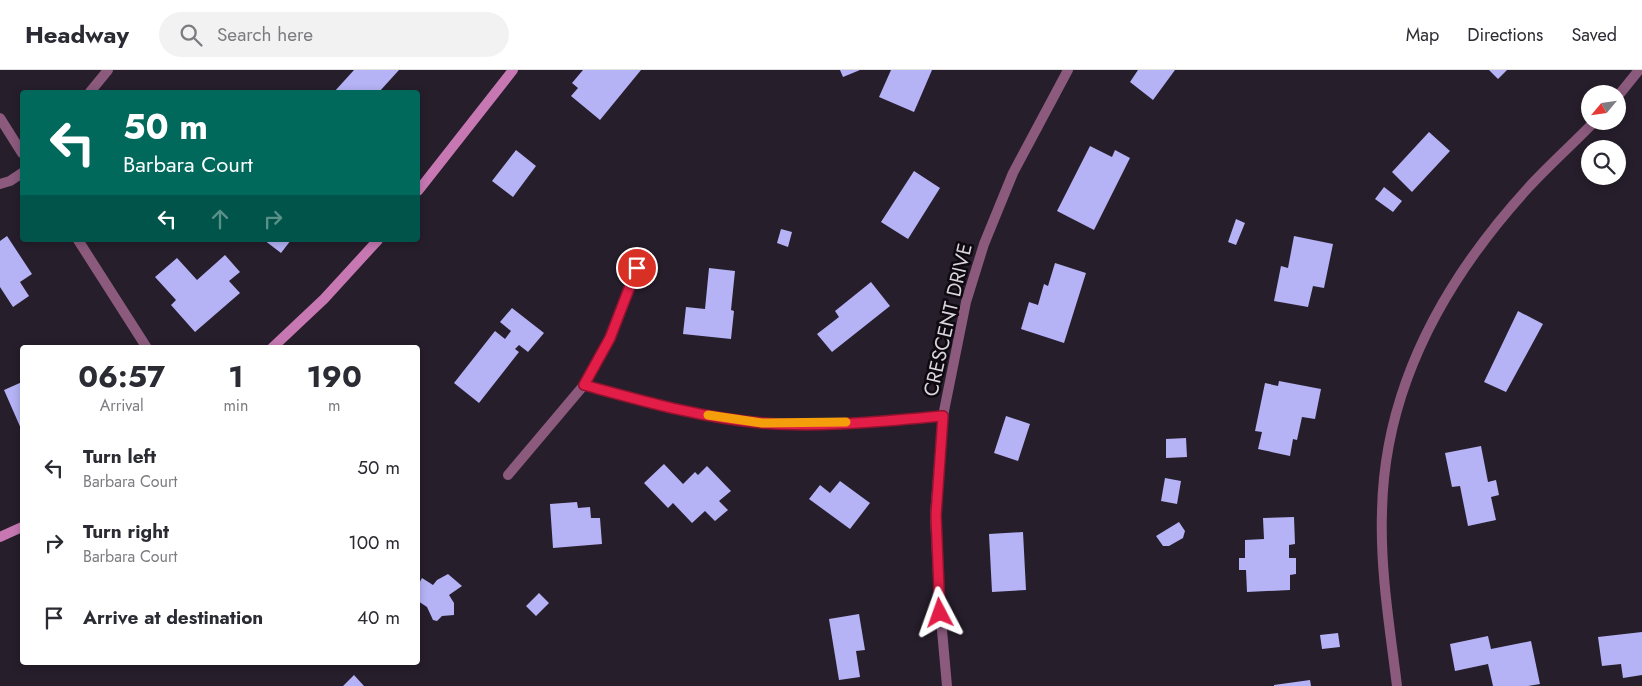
<!DOCTYPE html>
<style>
body{margin:0;font-family:Jost,sans-serif;background:#f2f2f3;color:#2b2b33;height:100vh;display:flex;flex-direction:column;font-size:19px;white-space:nowrap}
*{box-sizing:border-box;margin:0}
p{font-size:16px;color:#7c7c81}
.icon{flex:none;width:28px;height:28px;fill:none;stroke:currentColor;stroke-width:2;stroke-linecap:round;stroke-linejoin:round}
.map{position:relative;flex:1;overflow:hidden}
.sheet{position:absolute;left:20px;top:275px;width:400px;height:320px;display:flex;flex-direction:column;background:#fff;border-radius:5px;box-shadow:0 2px 8px #0003}
.sheet>*{flex:none}
.hud{position:absolute;left:20px;top:20px;width:400px;height:152px;border-radius:5px;box-shadow:0 2px 8px #0003;background:#00695c;color:#fff;overflow:hidden}
.needle{width:32px;rotate:241deg}
.controls{position:absolute;left:1581px;top:15px;display:grid;gap:10px}
.controls a{display:grid;place-items:center;width:45px;height:45px;border-radius:50%;background:#fff;box-shadow:0 2px 8px #0003;font-size:25px}
.pin{position:absolute;display:grid;place-items:center;width:42px;height:42px;color:#fff;margin:-21px;border:2px solid #fff;border-radius:50%;box-shadow:0 1px 5px #0007}
.me{position:absolute;width:55px;margin:-28px;rotate:356deg;stroke-linejoin:round;filter:drop-shadow(0 0 4px #0008)}
.turn{display:flex;align-items:center;gap:18px;height:105px;padding:0 20px;font-size:22px}
.turn .icon{width:65px;height:65px;stroke-width:2.5}
.turn b{display:block;font-size:35px;line-height:42px}
.lanes{display:flex;align-items:center;height:48px;padding:0 20px;background:#0003;justify-content:center;gap:25px;direction:ltr}
.lanes .off{opacity:.35}
.eta{display:flex;justify-content:space-evenly;align-items:center;height:85px;text-align:center}
.eta b{font-size:30px;font-weight:700;line-height:35px}
ul{padding:0;list-style:none}
li{display:flex;align-items:center;gap:15px;height:75px;padding:0 20px}
li div{flex:1}
li b{display:block;font-size:19px}
li em{font-style:normal}
header{display:flex;align-items:center;gap:30px;box-sizing:border-box;height:70px;padding:0 25px;background:#fff;border-bottom:1px solid #e1e1e2}
header strong{font-size:24px}
nav{display:flex;gap:28px;margin-inline-start:auto;font-size:18px}
.search{width:350px;height:45px;background:#f2f2f3;display:flex;align-items:center;gap:12px;box-sizing:border-box;padding:0 18px;border-radius:28px;color:#7c7c81;font-size:19px}
.map>svg:first-child{display:block}
.building{fill:#b5b2f6}
.lines{fill:none;stroke-linecap:round;stroke-linejoin:round}
.minor{stroke:#8b5a7d;stroke-width:10}
.secondary{stroke:#c778b2;stroke-width:10}
.route-casing{stroke:#92132f;stroke-width:12}
.route{stroke:#e11d48;stroke-width:9}
.slow{stroke:#f59e0b;stroke-width:9}
.labels{text-anchor:middle;dominant-baseline:central;stroke-width:5;stroke-linejoin:round;paint-order:stroke}
.street-label{font-size:20px;fill:#dad4de;stroke:#0d090f}
</style>
<header>
<strong>Headway</strong>
<div class="search"><svg class="icon" aria-label="search" viewBox="0 0 24 24"><circle cx="10" cy="10" r="6"/><path d="M15 15l6 6"/></svg>Search here</div>
<nav><a>Map</a><a>Directions</a><a>Saved</a></nav>
</header>
<div class="map">
<svg width="1642" height="616" viewBox="0 0 1642 616">
<rect width="100%" height="100%" fill="#261e2b"/>
<path class="building" d="M 354,0 L 399,0 L 379,22 L 334,22 Z
M 583,0 L 641,0 L 600,50 L 571,26 L 578,18 L 572,13 Z
M 840,0 L 860,0 L 843,7 Z
M 891,0 L 932,0 L 914,42 L 879,27 Z
M 1138,0 L 1175,0 L 1153,30 L 1130,12 Z
M 1489,0 L 1507,0 L 1498,9 Z
M 1429,62 L 1450,81 L 1412,122 L 1392,102 Z
M 1090,76 L 1112,87 L 1115,80 L 1130,88 L 1094,160 L 1057,141 Z
M 516,80 L 536,96 L 513,127 L 492,111 Z
M 914,101 L 940,118 L 908,169 L 881,152 Z
M 1384,117 L 1402,131 L 1393,142 L 1375,129 Z
M 1236,149 L 1245,153 L 1236,175 L 1228,172 Z
M 781,159 L 792,162 L 788,177 L 777,173 Z
M 7,166 L 32,204 L 20,212 L 29,226 L 13,237 L 0,217 L 0,171 Z
M 1294,166 L 1333,174 L 1324,218 L 1313,216 L 1308,237 L 1274,231 L 1281,196 L 1288,198 Z
M 264,170 L 291,170 L 281,183 Z
M 225,185 L 240,202 L 229,211 L 240,223 L 195,262 L 171,235 L 176,230 L 155,207 L 177,188 L 197,210 Z
M 1055,193 L 1086,203 L 1064,273 L 1021,259 L 1029,232 L 1038,235 L 1044,214 L 1048,216 Z
M 709,198 L 735,201 L 731,240 L 734,241 L 731,269 L 683,264 L 686,237 L 705,239 Z
M 871,212 L 890,236 L 832,282 L 817,264 L 839,247 L 835,241 Z
M 512,238 L 544,263 L 528,282 L 519,275 L 515,279 L 519,282 L 479,333 L 454,313 L 495,261 L 505,269 L 511,261 L 500,252 Z
M 1518,241 L 1543,254 L 1506,322 L 1484,312 Z
M 1279,311 L 1321,319 L 1315,349 L 1302,347 L 1297,370 L 1293,369 L 1290,386 L 1258,379 L 1262,362 L 1255,361 L 1265,313 L 1278,316 Z
M 22,312 L 22,361 L 4,320 Z
M 1006,346 L 1030,354 L 1018,391 L 994,383 Z
M 1186,368 L 1187,387 L 1166,388 L 1166,369 Z
M 1481,376 L 1488,412 L 1496,410 L 1499,425 L 1491,427 L 1496,450 L 1468,456 L 1460,416 L 1452,417 L 1445,383 Z
M 664,394 L 683,414 L 695,402 L 698,405 L 707,396 L 731,421 L 719,431 L 728,440 L 715,451 L 705,441 L 692,453 L 673,433 L 668,438 L 644,413 Z
M 1165,408 L 1181,411 L 1177,434 L 1161,431 Z
M 840,411 L 870,433 L 850,459 L 809,429 L 820,415 L 830,423 Z
M 577,432 L 578,438 L 590,437 L 591,448 L 600,448 L 602,474 L 553,478 L 550,434 Z
M 1294,447 L 1295,474 L 1289,475 L 1289,488 L 1296,488 L 1296,504 L 1290,505 L 1290,520 L 1247,522 L 1246,500 L 1239,500 L 1239,488 L 1245,488 L 1245,470 L 1264,469 L 1263,448 Z
M 1179,452 L 1185,461 L 1183,468 L 1169,476 L 1163,476 L 1156,466 Z
M 1023,462 L 1026,520 L 992,522 L 989,464 Z
M 448,504 L 462,516 L 449,525 L 454,533 L 454,545 L 442,546 L 437,551 L 433,550 L 427,537 L 418,531 L 418,515 L 422,508 L 433,515 L 437,510 Z
M 539,523 L 549,533 L 536,546 L 526,536 Z
M 859,544 L 865,580 L 856,581 L 860,607 L 839,610 L 829,549 Z
M 1642,562 L 1642,605 L 1623,608 L 1621,594 L 1602,596 L 1598,567 Z
M 1338,563 L 1340,577 L 1322,579 L 1320,565 Z
M 1488,566 L 1491,579 L 1531,571 L 1540,614 L 1528,616 L 1493,616 L 1488,594 L 1455,601 L 1450,574 Z
M 354,605 L 364,616 L 343,616 Z
M 1310,610 L 1311,616 L 1274,616 L 1274,615 Z"/>
<g class="lines">
<path class="minor" d="M 90,22 L 108,0
M 1618,26 L 1639,0
M 0,48 L 22,83
M 0,114 L 10,111 L 22,103
M 78,170 L 147,278
M 637,198 L 610,268 L 584,315 C 642,331 701,348 762,353 C 821,358 884,351 943,346
M 508,405 L 584,315
M 947,616 L 939,527 L 935,445 L 943,346 L 966,232 L 984,174 L 1013,103 L 1068,0
M 1397,616 C 1390,559 1380,500 1382,442 C 1384,318 1445,209 1528,118 C 1549,95 1573,74 1595,51"/>
<path class="secondary" d="M 418,121 L 513,0
M 272,278 L 324,229 L 378,170
M 0,467 L 22,457"/>
</g>
<g class="lines">
<defs>
<path id="route" d="M 637,198 L 610,268 L 584,315 C 643,331 701,348 762,353 C 821,358 884,351 943,346 L 936,445 L 940,543"/>
</defs>
<use href="#route" class="route-casing"/>
<use href="#route" class="route"/>
<path class="slow" d="M 708,345 L 762,353 L 846,352"/>
</g>
<g class="labels">
<g class="street-label">
<text transform="translate(948 250) rotate(-77)">CRESCENT DRIVE</text>
</g>
</g>
</svg>
<div class="controls">
<a><svg class="needle" viewBox="-14 -14 28 28"><path d="M0-13l5 13h-10z" fill="#e53935"/><path d="M0 13l5-13h-10z" fill="#7c7c81"/></svg></a>
<a><svg class="icon" aria-label="search" viewBox="0 0 24 24"><circle cx="10" cy="10" r="6"/><path d="M15 15l6 6"/></svg></a>
</div>
<div class="pin" style="left:637px;top:198px;background:#d93025"><svg class="icon" aria-label="arrive" viewBox="0 0 24 24"><path d="M6 21V4h12l-3 4 3 4H6"/></svg></div>
<svg class="me" style="left:940px;top:543px" viewBox="-20 -20 40 40"><path d="M0-17L14 15 0 8-14 15z" fill="#e11d48" stroke="#fff" stroke-width="4"/></svg>
<div class="hud">
<div class="turn"><svg class="icon" aria-label="left" viewBox="0 0 24 24"><path d="M17 20v-9H6M10 6l-5 5 5 5"/></svg><div><b>50 m</b>Barbara Court</div></div>
<div class="lanes"><svg class="icon" aria-label="left" viewBox="0 0 24 24"><path d="M17 20v-9H6M10 6l-5 5 5 5"/></svg><svg class="icon off" aria-label="ahead" viewBox="0 0 24 24"><path d="M12 20V5M6 11l6-6 6 6"/></svg><svg class="icon off" aria-label="right" viewBox="0 0 24 24"><path d="M7 20v-9h11M14 6l5 5-5 5"/></svg></div>
</div>
<section class="sheet">
<div class="eta">
<div><b>06:57</b><p>Arrival</p></div>
<div><b>1</b><p>min</p></div>
<div><b>190</b><p>m</p></div>
</div>
<ul>
<li><svg class="icon" aria-label="left" viewBox="0 0 24 24"><path d="M17 20v-9H6M10 6l-5 5 5 5"/></svg><div><b>Turn left</b><p>Barbara Court</p></div><em>50 m</em></li>
<li><svg class="icon" aria-label="right" viewBox="0 0 24 24"><path d="M7 20v-9h11M14 6l5 5-5 5"/></svg><div><b>Turn right</b><p>Barbara Court</p></div><em>100 m</em></li>
<li><svg class="icon" aria-label="arrive" viewBox="0 0 24 24"><path d="M6 21V4h12l-3 4 3 4H6"/></svg><div><b>Arrive at destination</b></div><em>40 m</em></li>
</ul>
</section>
</div>
